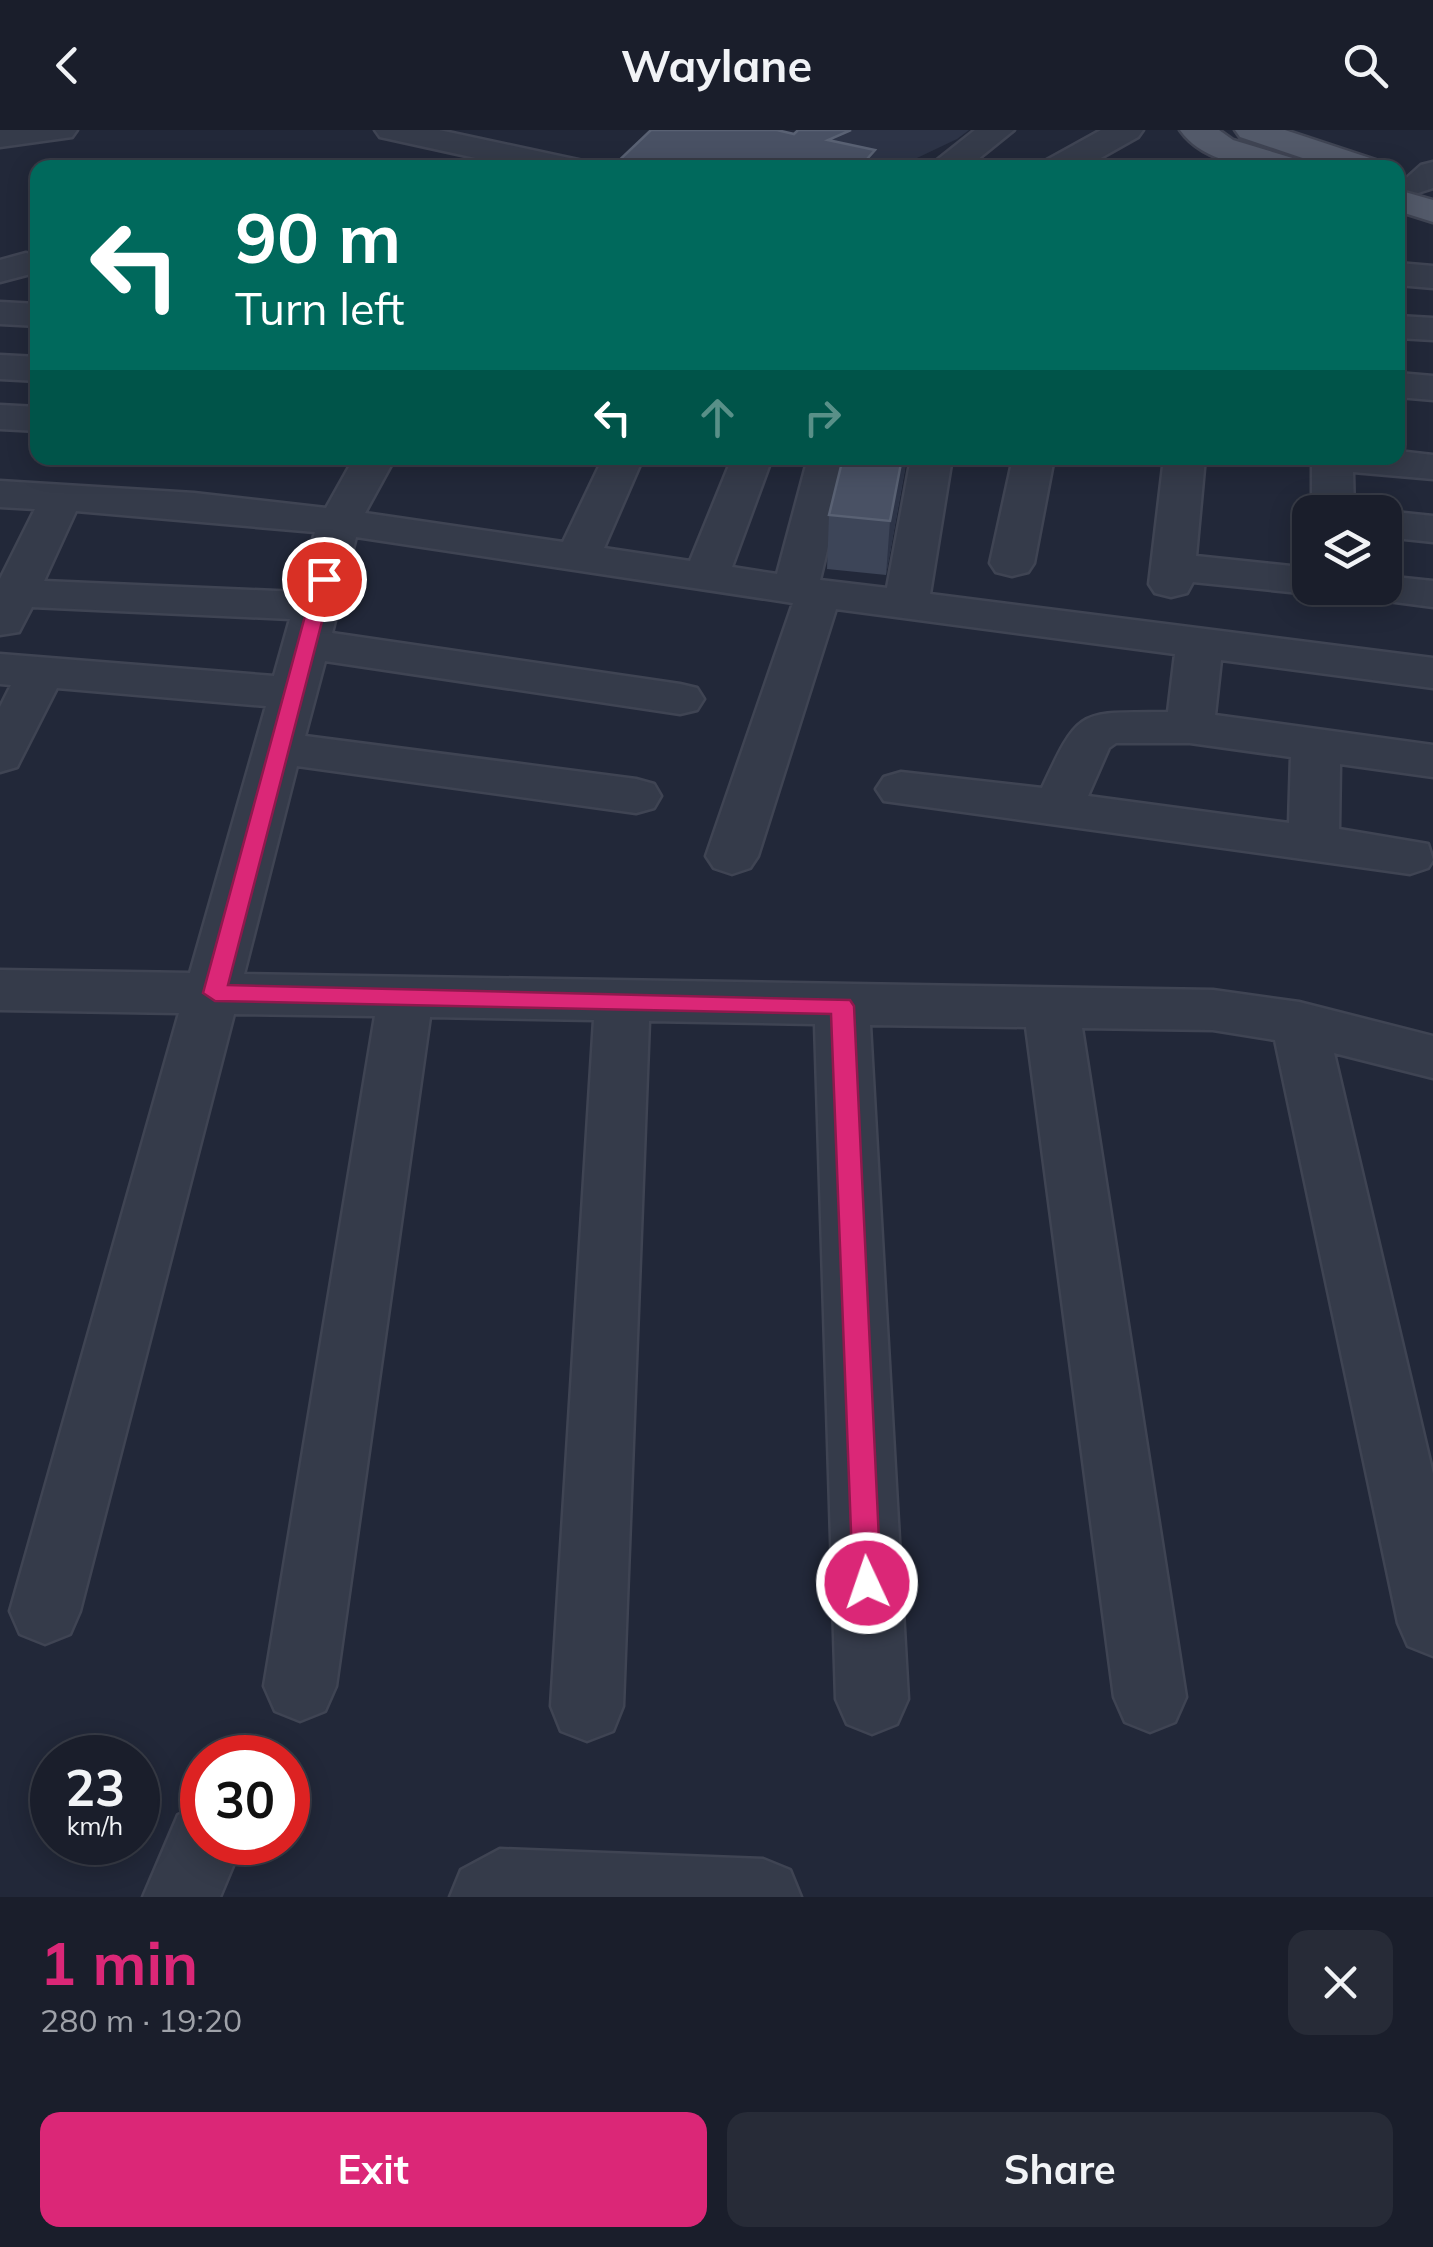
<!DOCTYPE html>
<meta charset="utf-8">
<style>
body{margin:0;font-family:Mulish,sans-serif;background:#272b37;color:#f1f3f6;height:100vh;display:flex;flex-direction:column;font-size:38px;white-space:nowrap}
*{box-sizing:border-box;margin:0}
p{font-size:32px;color:#9fa2a9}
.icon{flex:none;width:55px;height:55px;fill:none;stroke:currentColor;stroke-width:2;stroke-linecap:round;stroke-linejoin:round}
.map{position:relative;height:1767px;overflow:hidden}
.side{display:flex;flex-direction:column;background:#1a1e2b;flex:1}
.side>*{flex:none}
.hud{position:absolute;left:30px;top:30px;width:1375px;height:305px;border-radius:20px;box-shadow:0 5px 25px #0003,0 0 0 2px #383c47;background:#00695c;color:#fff;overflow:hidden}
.tools{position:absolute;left:1292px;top:365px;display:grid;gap:20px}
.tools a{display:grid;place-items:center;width:110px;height:110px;border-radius:20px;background:#1a1e2b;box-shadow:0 5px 25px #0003,0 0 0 2px #383c47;font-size:50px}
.speed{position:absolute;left:30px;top:1605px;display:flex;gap:20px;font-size:50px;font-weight:700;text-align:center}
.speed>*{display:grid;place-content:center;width:130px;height:130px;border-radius:50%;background:#1a1e2b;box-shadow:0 5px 25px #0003,0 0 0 2px #383c47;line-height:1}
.speed small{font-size:25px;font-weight:400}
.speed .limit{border:15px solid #d22;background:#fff;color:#111}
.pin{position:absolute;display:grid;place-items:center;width:85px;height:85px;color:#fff;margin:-42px;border:5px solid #fff;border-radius:50%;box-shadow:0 2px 10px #0007}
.me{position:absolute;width:110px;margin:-55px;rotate:357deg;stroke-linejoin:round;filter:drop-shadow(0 0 8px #0008)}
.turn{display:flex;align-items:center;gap:35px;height:210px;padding:0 40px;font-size:45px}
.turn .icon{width:130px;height:130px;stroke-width:2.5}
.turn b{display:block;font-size:70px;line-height:85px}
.lanes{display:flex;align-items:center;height:95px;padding:0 40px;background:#0003;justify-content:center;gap:50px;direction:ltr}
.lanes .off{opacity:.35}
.round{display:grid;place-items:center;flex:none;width:105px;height:105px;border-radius:20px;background:#272b37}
.head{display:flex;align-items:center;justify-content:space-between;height:170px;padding:0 40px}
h1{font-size:60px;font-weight:700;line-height:75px;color:#db2777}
.action{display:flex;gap:20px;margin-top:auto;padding:20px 40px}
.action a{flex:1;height:115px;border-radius:20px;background:#db2777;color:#fff;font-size:40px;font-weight:700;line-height:115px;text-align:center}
.action a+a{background:#272b37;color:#f1f3f6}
header{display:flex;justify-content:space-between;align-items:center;height:130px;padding:0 40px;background:#1a1e2b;font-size:45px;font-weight:700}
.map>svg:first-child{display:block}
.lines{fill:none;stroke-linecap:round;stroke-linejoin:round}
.minor-casing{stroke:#3f4453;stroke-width:5}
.major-casing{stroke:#3f4453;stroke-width:5}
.minor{fill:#353b4a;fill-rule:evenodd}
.major{fill:#535a6a;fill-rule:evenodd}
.wall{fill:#3d4558}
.shaded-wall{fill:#2d3447}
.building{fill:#495164;stroke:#596173;stroke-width:2.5}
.route{fill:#db2777;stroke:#8e194d;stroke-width:2.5}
</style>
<header><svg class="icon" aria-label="back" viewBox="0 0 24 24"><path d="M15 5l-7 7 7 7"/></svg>Waylane<svg class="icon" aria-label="search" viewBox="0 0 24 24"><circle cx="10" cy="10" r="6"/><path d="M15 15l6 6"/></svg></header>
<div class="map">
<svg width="1433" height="1767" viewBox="0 0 1433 1767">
<rect width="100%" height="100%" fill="#222839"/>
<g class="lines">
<defs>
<path id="minor" d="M 0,0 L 77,0 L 72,7 L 0,17 Z
M 375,0 L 439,0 L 583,31 L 588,38 L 521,38 L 380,7 Z
M 975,0 L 1014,0 L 967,38 L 927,38 Z
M 1101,0 L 1143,0 L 1138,7 L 1083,38 L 1040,38 L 1045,31 Z
M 1433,32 L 1433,58 L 1418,63 L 1406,60 L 1401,53 L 1421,35 Z
M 26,123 L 38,126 L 38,142 L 0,152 L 0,130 Z
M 1398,133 L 1433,136 L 1433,158 L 1398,155 Z
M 0,172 L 38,174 L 38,196 L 0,194 Z
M 1398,186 L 1433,188 L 1433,210 L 1398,208 Z
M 0,225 L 38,227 L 38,251 L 0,249 Z
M 1398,243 L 1433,246 L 1433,270 L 1398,267 Z
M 0,275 L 38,277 L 38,301 L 0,299 Z
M 1398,321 L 1433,325 L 1433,349 L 1353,342 L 1354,382 L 1312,382 L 1312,328 L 1398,328 Z
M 354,328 L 395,328 L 365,383 L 563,412 L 603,328 L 643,328 L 604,418 L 690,431 L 732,328 L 772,328 L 732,437 L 777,444 L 808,328 L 849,328 L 820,450 L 887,458 L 911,328 L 952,328 L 930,464 L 1433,528 L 1433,558 L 1221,530 L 1215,585 L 1433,615 L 1433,647 L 1340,634 L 1339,699 L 1428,714 L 1433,730 L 1428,738 L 1410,744 L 884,671 L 876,659 L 884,647 L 901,642 L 1042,658 C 1080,576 1079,583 1168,582 L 1175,524 L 836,479 L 758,726 L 750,738 L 732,744 L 714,738 L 706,726 L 793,473 L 356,407 L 332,503 L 680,554 L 697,558 L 704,569 L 697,580 L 680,584 L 325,531 L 305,606 L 636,649 L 654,654 L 661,666 L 654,678 L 636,683 L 297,636 L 244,844 L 1213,860 L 1299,872 L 1433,906 L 1433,948 L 1334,923 L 1433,1344 L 1433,1526 L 1408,1516 L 1398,1493 L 1275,910 L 1213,900 L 1082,898 L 1186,1567 L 1175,1592 L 1150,1602 L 1125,1592 L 1114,1567 L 1026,897 L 870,895 L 908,1569 L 897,1594 L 872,1604 L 847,1594 L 836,1569 L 815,894 L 649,891 L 623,1576 L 613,1601 L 587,1611 L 561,1601 L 551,1576 L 594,890 L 430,887 L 336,1556 L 325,1581 L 300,1591 L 275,1581 L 264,1556 L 375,886 L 234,884 L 80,1481 L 70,1504 L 45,1514 L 20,1504 L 10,1481 L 179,883 L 0,880 L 0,840 L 190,843 L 266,576 L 57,558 L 17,637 L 0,642 L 0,577 L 11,555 L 0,554 L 0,524 L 274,546 L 290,489 L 32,477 L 19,502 L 0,505 L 0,449 L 35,379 L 0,377 L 0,351 L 194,363 L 326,378 ZM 76,381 L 315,402 L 298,462 L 44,451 ZM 1116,613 L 1190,613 L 1291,627 L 1289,693 L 1088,666 L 1109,618 Z
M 1013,328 L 1054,328 L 1034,433 L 1028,442 L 1012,446 L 996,442 L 990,433 Z
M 1164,328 L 1205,328 L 1196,426 L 1310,438 L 1310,458 L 1328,458 L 1326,460 L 1310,464 L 1193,452 L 1187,463 L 1171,467 L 1155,463 L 1149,454 Z
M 1385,381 L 1433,386 L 1433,412 L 1385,407 L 1385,382 L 1380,382 Z
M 1385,446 L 1433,451 L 1433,477 L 1357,467 L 1351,458 L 1385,458 Z
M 202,1675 L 202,1712 L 243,1712 L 220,1767 L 143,1767 L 178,1685 Z
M 500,1719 L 763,1729 L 790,1740 L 801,1767 L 450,1767 L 461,1740 Z"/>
<path id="major" d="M 1180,0 L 1219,0 L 1233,10 L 1299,30 L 1304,37 C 1264,40 1206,37 1180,0 Z
M 1235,0 L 1285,0 L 1379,31 L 1384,38 L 1332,38 L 1240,7 Z
M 1398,60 L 1433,70 L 1433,92 L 1398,81 Z"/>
</defs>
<use href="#minor" class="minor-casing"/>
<use href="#major" class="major-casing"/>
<use href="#minor" class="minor"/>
<use href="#major" class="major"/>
</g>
<path class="wall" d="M 843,328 L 907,328 L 886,445 L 827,439 L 829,385 Z"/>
<path class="shaded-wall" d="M 851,0 L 969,0 L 957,9 L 896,38 L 826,38 L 828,10 Z
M 902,328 L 907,328 L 886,445 L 890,391 Z"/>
<path class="building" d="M 651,0 L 777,0 L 794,4 L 798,0 L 851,0 L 828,10 L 875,20 L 859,38 L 611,38 Z
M 843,328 L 902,328 L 890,391 L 829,385 Z"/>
<path class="route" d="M 324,444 L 333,449 L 228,855 L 850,870 L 854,876 L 881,1453 L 877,1463 L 867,1467 L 857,1463 L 853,1453 L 831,884 L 215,871 L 203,863 L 315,449 Z"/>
</svg>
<div class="tools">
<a><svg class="icon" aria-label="layers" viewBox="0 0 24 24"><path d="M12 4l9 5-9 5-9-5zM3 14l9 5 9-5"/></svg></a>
</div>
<div class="speed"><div>23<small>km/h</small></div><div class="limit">30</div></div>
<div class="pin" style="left:324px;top:449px;background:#d93025"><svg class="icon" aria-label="arrive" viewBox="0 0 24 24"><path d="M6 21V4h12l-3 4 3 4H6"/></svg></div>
<svg class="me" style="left:867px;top:1453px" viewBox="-20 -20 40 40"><circle r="17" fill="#db2777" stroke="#fff" stroke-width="3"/><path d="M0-11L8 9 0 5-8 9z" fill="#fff"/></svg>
<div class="hud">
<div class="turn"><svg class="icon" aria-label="left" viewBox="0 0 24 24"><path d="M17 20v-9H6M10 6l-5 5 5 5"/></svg><div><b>90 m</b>Turn left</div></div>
<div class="lanes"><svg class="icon" aria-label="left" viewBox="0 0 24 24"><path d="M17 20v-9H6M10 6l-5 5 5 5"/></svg><svg class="icon off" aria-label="ahead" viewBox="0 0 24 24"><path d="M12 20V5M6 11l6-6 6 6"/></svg><svg class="icon off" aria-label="right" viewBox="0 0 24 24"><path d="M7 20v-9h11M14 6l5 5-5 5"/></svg></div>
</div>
</div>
<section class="side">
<div class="head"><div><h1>1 min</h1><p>280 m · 19:20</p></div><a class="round"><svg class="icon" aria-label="close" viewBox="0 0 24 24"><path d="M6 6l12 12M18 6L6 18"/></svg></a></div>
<div class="action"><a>Exit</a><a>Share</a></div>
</section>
